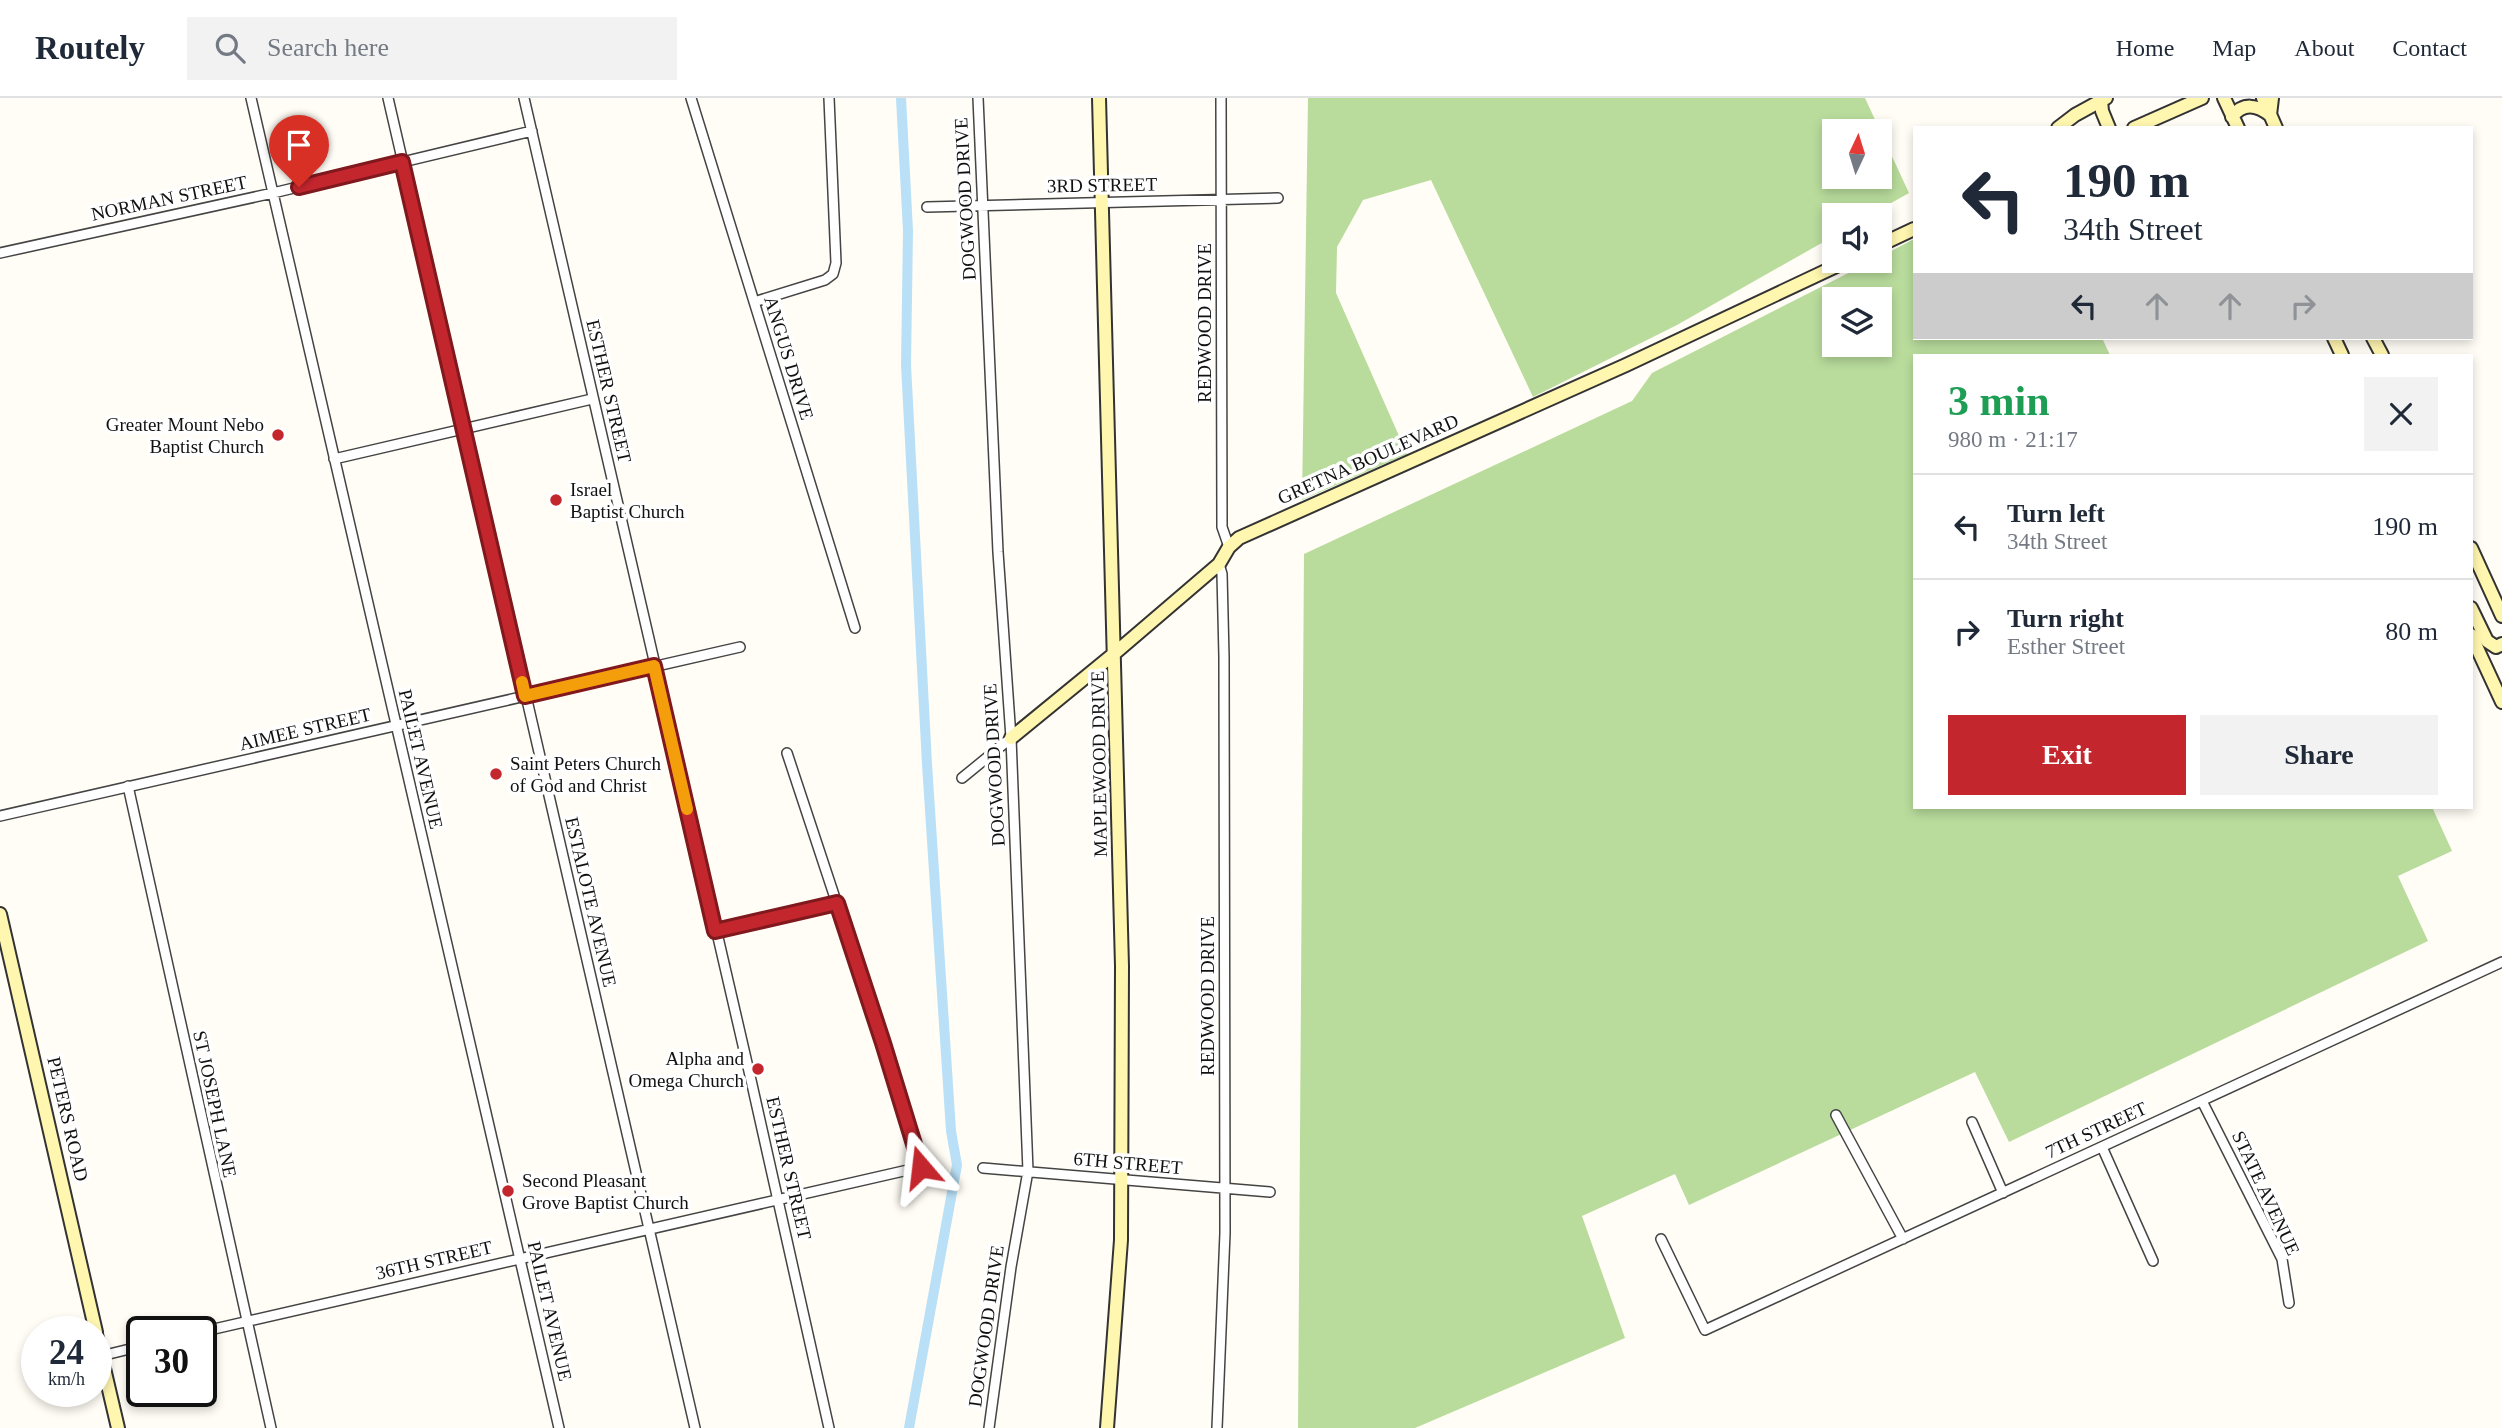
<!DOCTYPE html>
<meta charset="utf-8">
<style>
body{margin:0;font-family:"Times New Roman",serif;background:#f2f2f3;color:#1f2937;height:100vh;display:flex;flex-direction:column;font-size:26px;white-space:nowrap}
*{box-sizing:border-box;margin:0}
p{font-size:23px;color:#747a83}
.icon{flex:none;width:38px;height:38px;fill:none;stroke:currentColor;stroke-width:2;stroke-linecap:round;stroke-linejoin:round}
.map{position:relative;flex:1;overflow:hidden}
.side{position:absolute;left:1913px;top:256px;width:560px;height:455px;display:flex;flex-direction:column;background:#fff;border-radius:0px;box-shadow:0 4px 10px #0003}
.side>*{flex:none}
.top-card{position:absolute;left:1913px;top:28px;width:560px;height:214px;border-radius:0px;box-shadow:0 4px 10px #0003;background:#fff;color:#1f2937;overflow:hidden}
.needle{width:46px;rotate:4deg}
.controls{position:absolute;left:1822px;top:21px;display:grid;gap:14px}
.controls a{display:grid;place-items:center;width:70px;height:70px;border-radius:0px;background:#fff;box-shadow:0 4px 10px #0003;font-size:35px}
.speed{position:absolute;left:21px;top:1218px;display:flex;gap:14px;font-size:35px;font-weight:700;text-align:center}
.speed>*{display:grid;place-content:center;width:91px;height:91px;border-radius:50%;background:#fff;box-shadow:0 4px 10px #0003;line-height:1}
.speed small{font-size:18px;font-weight:400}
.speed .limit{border:4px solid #111;border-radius:10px;background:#fff;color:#111}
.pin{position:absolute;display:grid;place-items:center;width:60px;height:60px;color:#fff;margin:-72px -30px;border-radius:50% 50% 50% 0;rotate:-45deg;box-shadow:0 0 7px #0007}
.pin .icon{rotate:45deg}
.me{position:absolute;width:77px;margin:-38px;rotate:343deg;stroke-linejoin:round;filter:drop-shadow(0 0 5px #0008)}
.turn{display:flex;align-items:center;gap:24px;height:147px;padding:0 35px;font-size:32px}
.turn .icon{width:91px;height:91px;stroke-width:2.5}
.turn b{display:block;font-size:49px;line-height:60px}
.lanes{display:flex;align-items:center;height:66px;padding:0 35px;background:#0003;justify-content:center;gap:35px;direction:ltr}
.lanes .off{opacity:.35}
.round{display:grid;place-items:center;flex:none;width:74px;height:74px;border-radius:0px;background:#f2f2f3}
.summary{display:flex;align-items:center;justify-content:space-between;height:119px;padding:0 35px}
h1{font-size:42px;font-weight:700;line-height:52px;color:#1e9e55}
.primary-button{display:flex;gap:14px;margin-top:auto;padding:14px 35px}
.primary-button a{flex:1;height:80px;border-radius:0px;background:#c4262e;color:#fff;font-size:28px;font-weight:700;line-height:80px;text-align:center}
.primary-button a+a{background:#f2f2f3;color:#1f2937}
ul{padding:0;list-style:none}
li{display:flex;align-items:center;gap:21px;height:105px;padding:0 35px;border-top:2px solid #e0e1e3}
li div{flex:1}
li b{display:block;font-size:26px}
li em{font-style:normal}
header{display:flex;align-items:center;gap:42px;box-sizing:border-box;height:98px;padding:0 35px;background:#fff;border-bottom:2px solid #e0e1e3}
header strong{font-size:33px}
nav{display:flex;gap:38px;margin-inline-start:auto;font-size:24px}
.search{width:490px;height:63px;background:#f2f2f3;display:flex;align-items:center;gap:18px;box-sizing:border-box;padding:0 24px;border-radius:0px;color:#747a83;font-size:26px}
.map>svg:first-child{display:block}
.forest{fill:#b9dc9c;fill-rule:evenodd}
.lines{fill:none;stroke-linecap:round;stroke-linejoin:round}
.canal{stroke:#b9e0f7;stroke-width:10}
.street-casing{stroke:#444;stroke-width:12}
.secondary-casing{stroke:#333;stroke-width:16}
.street{stroke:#fff;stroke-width:9}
.secondary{stroke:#fff6b0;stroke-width:12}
.route-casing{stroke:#7f191e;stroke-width:18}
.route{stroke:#c4262e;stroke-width:12}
.slow{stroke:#f59e0b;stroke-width:12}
.poi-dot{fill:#c4262e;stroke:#fff;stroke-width:2.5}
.labels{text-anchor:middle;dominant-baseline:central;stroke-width:7;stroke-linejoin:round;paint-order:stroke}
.street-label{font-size:19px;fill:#111;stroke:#fff}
.poi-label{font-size:19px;fill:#111;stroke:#fff;text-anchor:start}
</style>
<header>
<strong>Routely</strong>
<div class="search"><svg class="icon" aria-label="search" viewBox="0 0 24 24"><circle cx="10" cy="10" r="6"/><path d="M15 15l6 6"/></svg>Search here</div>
<nav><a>Home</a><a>Map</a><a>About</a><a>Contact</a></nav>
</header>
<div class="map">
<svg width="2502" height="1330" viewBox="0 0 2502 1330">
<rect width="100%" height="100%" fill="#fffdf5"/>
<path class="forest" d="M 1308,0 L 1865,0 L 1909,95 L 1870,117 L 1834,117 L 1834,138 L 1677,227 L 1533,299 L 1431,82 L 1363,102 L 1337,149 L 1336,195 L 1407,356 L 1302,402 ZM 1834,33 L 1880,33 L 1880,79 L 1834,79 Z
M 1914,141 L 1914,240 L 2102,240 L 2110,257 L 1914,257 L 1914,709 L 2432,709 L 2452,753 L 2398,778 L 2428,843 L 2009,1044 L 1975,974 L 1689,1107 L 1675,1076 L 1582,1118 L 1625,1240 L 1415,1330 L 1298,1330 L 1304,456 L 1632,303 L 1652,275 L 1872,163 L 1880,163 L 1880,159 ZM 1834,201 L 1880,201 L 1880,247 L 1834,247 Z"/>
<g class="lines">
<path class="canal" d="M 901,0 L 908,133 L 906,267 L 927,666 L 951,1033 L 957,1067 L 909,1330"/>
<defs>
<path id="street" d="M 251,0 L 559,1330
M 388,0 L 695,1330
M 524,0 L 751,982 L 829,1330
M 691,0 L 855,530
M 978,0 L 998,454 L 1011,640 L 1028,1073 L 1011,1169 L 989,1330
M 1221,0 L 1222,429 L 1229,449
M 927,109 L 1278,100
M 0,155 L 273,95 L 532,33
M 754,204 L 825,182 L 833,176 L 836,165 L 829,0
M 334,361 L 592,301
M 962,680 L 1011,640
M 128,688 L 271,1330
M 0,718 L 740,549
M 715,833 L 837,805
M 2202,1003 L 2282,1161 L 2289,1205
M 1836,1017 L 1903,1141
M 1972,1024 L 2003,1095
M 2102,1049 L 2153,1163
M 983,1070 L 1270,1094
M 1661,1141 L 1705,1232 L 2502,864
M 201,1234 L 921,1069 L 883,945 L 787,655
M 101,1258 L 142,1248
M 1217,1330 L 1225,1135 L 1224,559 L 1222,476 L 1219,466"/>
<path id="secondary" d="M 1099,0 L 1122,868 L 1121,1142 L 1107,1330
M 2224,0 L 2238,30
M 2263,0 L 2276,30
M 2101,2 L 2102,13 L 2109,30
M 2232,19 C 2243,4 2257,7 2270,17 L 2272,0
M 2058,30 L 2075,17 L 2106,0
M 2134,30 L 2202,0
M 1880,147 L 1914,131
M 2334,240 L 2342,257
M 2373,240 L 2382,257
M 2471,450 L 2502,518
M 2471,510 L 2487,543 L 2496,549 L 2502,546
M 2471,537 L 2502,604
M 1011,640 L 1115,555 L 1219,466 L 1229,449 L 1239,440 L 1626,267 L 1847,163
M 0,816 L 96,1234
M 96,1236 L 118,1330"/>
</defs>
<use href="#street" class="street-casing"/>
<use href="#secondary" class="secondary-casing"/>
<use href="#street" class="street"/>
<use href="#secondary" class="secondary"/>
</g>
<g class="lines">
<defs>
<path id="route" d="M 299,89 L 402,64 L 525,598 L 654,568 L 715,833 L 837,805 L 883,945 L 921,1069"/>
</defs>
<use href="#route" class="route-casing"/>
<use href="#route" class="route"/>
<path class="slow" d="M 522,584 L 525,598 L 654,568 L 687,711"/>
</g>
<g class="poi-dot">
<circle cx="278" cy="337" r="7"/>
<circle cx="556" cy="402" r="7"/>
<circle cx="496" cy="676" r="7"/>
<circle cx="758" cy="971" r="7"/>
<circle cx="508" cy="1093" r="7"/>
</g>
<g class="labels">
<g class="street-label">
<text transform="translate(1102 87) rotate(-1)">3RD STREET</text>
<text transform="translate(169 100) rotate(-12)">NORMAN STREET</text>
<text transform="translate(965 101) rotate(-93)">DOGWOOD DRIVE</text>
<text transform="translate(1204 225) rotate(-90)">REDWOOD DRIVE</text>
<text transform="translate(789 260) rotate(73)">ANGUS DRIVE</text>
<text transform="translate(609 293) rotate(77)">ESTHER STREET</text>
<text transform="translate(1368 361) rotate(-24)">GRETNA BOULEVARD</text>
<text transform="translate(305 631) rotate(-13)">AIMEE STREET</text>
<text transform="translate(421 661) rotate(77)">PAILET AVENUE</text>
<text transform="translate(1099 666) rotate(-91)">MAPLEWOOD DRIVE</text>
<text transform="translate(994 667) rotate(-93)">DOGWOOD DRIVE</text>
<text transform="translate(591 804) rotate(77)">ESTALOTE AVENUE</text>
<text transform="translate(1207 898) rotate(-90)">REDWOOD DRIVE</text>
<text transform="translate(215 1006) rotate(78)">ST JOSEPH LANE</text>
<text transform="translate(68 1021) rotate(77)">PETERS ROAD</text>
<text transform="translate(2096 1032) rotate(-25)">7TH STREET</text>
<text transform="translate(1128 1065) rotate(5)">6TH STREET</text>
<text transform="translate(789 1070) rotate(77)">ESTHER STREET</text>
<text transform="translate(2266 1095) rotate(65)">STATE AVENUE</text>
<text transform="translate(434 1162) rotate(-13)">36TH STREET</text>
<text transform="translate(550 1213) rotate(77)">PAILET AVENUE</text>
<text transform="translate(986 1228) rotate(-82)">DOGWOOD DRIVE</text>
</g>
<g class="poi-label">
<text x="264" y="326" text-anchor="end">Greater Mount Nebo<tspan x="264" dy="22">Baptist Church</tspan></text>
<text x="570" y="391">Israel<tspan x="570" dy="22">Baptist Church</tspan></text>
<text x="510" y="665">Saint Peters Church<tspan x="510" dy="22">of God and Christ</tspan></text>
<text x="744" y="960" text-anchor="end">Alpha and<tspan x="744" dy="22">Omega Church</tspan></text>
<text x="522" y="1082">Second Pleasant<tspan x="522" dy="22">Grove Baptist Church</tspan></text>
</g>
</g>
</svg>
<div class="controls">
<a><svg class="needle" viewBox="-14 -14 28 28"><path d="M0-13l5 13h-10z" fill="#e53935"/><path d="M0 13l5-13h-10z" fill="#747a83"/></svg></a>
<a><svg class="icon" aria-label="sound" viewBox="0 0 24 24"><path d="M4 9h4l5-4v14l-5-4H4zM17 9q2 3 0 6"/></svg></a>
<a><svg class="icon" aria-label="layers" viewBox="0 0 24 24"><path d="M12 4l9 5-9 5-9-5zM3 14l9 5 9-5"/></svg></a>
</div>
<div class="speed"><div>24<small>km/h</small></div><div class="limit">30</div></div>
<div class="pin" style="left:299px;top:89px;background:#d93025"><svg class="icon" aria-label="arrive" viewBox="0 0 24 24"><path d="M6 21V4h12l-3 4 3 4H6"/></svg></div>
<svg class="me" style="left:921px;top:1069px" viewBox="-20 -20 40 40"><path d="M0-17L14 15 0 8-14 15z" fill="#c4262e" stroke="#fff" stroke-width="4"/></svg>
<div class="top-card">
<div class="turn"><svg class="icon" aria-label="left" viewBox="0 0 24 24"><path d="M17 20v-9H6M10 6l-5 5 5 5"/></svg><div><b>190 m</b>34th Street</div></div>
<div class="lanes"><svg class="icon" aria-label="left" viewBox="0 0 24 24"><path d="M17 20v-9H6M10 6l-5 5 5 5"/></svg><svg class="icon off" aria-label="ahead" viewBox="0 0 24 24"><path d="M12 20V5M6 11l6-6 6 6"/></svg><svg class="icon off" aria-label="ahead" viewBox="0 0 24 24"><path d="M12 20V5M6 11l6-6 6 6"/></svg><svg class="icon off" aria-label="right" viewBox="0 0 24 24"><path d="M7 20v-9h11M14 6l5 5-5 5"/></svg></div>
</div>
<section class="side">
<div class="summary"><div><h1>3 min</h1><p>980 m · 21:17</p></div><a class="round"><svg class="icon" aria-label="close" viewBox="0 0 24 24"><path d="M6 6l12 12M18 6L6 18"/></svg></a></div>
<ul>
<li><svg class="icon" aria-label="left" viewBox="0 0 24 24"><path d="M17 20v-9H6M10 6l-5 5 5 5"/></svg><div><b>Turn left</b><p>34th Street</p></div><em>190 m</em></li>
<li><svg class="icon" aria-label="right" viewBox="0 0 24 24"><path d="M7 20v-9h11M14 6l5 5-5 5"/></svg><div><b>Turn right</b><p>Esther Street</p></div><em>80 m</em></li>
</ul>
<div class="primary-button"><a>Exit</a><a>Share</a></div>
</section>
</div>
